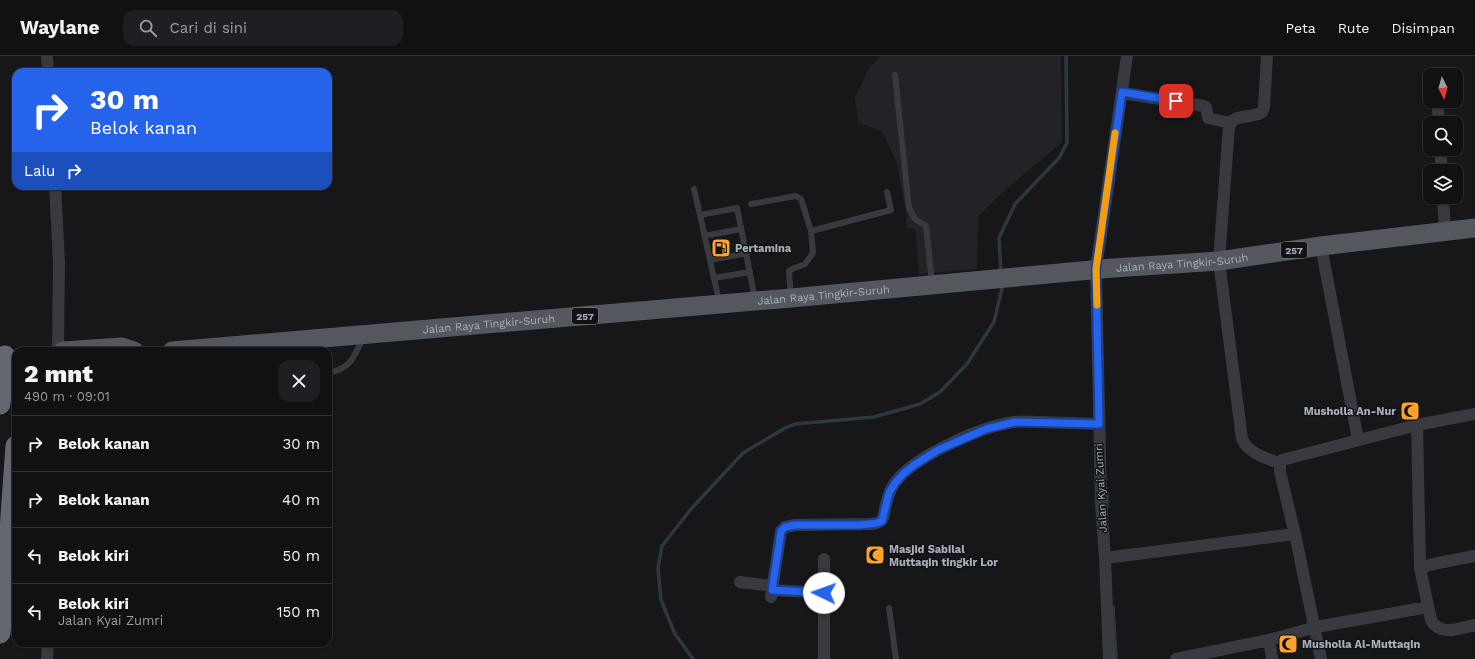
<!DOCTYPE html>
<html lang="id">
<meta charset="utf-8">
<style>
body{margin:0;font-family:"Work Sans",sans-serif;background:#1e1f22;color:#f1f3f6;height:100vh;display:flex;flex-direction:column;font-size:15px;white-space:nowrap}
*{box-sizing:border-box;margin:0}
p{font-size:13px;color:#9c9da0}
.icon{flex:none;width:22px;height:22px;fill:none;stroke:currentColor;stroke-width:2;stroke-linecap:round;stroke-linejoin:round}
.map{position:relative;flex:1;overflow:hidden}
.sheet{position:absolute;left:12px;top:291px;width:320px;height:300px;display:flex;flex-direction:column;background:#111114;border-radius:12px;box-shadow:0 1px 3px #0004,0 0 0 1px #303134}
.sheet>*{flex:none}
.guide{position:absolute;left:12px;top:12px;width:320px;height:122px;border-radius:12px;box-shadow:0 1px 3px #0004,0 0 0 1px #303134;background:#2563eb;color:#fff;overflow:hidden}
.needle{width:26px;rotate:174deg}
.fabs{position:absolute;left:1423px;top:12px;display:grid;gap:8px}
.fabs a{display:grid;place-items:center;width:40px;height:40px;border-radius:8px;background:#111114;box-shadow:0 1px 3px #0004,0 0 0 1px #303134;font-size:20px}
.pin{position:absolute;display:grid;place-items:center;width:34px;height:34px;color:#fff;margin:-17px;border-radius:8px;box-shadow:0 2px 6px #0006}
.me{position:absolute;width:44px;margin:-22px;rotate:273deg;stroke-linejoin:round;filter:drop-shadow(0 0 3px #0008)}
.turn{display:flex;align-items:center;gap:14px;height:84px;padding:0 12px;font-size:18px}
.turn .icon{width:52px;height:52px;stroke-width:2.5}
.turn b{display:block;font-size:28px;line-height:34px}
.then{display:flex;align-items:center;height:38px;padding:0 12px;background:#0003;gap:8px;font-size:15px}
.round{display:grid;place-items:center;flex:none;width:42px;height:42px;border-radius:12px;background:#1e1f22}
.head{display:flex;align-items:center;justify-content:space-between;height:68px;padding:0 12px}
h1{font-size:24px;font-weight:800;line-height:30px}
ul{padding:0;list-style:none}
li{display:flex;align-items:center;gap:12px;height:56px;padding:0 12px;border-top:1px solid #303134}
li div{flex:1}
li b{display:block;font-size:15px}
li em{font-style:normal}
header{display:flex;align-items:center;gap:24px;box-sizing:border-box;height:56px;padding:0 20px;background:#111114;border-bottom:1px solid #303134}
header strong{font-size:19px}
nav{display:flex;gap:22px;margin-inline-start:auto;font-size:14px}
.search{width:280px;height:36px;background:#1e1f22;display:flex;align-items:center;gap:10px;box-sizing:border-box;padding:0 14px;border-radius:12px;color:#9c9da0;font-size:15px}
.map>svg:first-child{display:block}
.built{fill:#232327}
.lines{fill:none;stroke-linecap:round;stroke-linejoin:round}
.stream{stroke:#2c383f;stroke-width:3.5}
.lane{stroke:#383a3f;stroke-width:6}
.street{stroke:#383a3f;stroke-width:12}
.primary{stroke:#54575e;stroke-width:19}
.highway{stroke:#636870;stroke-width:21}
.route-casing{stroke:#184099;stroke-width:10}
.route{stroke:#2563eb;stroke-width:7}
.slow{stroke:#f59e0b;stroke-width:7}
.labels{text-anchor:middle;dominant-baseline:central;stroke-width:3;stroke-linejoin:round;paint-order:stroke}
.shield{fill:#121215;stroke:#7b8189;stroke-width:1}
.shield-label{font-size:10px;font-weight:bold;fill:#a8b0bb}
.poi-label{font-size:11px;font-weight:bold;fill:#a8b0bb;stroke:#121215;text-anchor:start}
.street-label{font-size:11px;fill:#a8b0bb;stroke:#121215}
</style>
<header>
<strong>Waylane</strong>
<div class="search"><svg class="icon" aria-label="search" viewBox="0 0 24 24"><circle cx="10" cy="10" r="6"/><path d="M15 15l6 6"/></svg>Cari di sini</div>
<nav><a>Peta</a><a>Rute</a><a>Disimpan</a></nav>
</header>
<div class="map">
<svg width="1475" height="603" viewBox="0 0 1475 603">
<rect width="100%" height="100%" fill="#17171a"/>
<path class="built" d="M 880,0 L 1061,0 L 1062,86 L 1001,138 L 978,161 L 977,213 L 919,218 L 915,173 L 907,172 L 906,155 L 896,105 L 882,75 L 858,67 L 855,41 L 869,12 Z"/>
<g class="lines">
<path class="stream" d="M 1001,217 L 999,182 L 1015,148 L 1059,102 L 1067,87 L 1066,0
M 1107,437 L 1107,451
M 1113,551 L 1116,603
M 693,603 L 675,578 L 661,544 L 658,512 L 662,490 L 691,453 L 743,397 L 785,372 L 795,368 L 874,361 L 920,348 L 940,336 L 967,308 L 994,266 L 1002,232 L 1002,227"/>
<path class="lane" d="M 895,19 L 909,152 L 915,163 L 926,170 L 932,226
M 694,133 L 700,159
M 751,148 L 796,140 L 801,143 L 811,175
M 704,180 L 741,173
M 710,204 L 747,197
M 714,222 L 750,216
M 791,241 L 789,215 L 792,213 L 805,208 L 813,197 L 811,175 L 891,154 L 887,136
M 719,245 L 700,159 L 737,152 L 755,243
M 328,317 C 352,312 353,302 363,282
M 889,552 L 896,603"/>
<path class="street" d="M 47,0 L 48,16
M 1267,0 L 1264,51 L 1262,56 C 1252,63 1234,57 1229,70 L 1219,205 L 1242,383 C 1248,397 1267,403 1280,407
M 1122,37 L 1204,50 L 1206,51 L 1208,62 L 1230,67
M 1438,53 L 1439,67
M 1440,93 L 1442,115
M 55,130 L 59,206 L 58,295
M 1443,141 L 1445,175
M 1321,190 L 1358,384
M 1417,369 L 1420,512 L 1433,508 L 1475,500
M 1295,478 L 1321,603
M 1105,502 L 1295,478 L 1280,416 L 1280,409 L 1282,404 L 1417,369 L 1475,358
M 1420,512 L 1431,564 C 1440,581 1460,572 1475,569
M 740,526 L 772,530
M 772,534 L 824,537
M 771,541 L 781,475 L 785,471 L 795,469 L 871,468 L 877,467 L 881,465 L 883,462 C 886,450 887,438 894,428 C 912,401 982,370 1014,366 C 1023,365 1032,366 1041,366 C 1060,367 1080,367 1099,368
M 1269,584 L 1272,603
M 47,603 L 48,587
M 824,603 L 824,503
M 1109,603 L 1105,502 L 1101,446 L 1096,213 L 1127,0
M 1176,603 L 1269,584 L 1316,571 L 1428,551"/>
<g class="primary">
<path d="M 63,295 L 122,291 L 134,295"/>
<path id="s1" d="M 172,295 L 791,242 L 1113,212 L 1219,205 L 1321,190 L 1475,172"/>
</g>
<path class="highway" d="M 0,348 L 5,300
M 0,577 L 6,530 L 16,390"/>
</g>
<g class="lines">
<defs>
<path id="route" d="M 824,537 L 772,534 L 781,475 L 785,471 L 795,469 L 860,469 L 877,467 L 882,465 L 889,437 L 895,427 L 903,418 L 914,409 L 938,394 L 986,373 L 1015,366 L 1099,368 L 1096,213 L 1122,36 L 1176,45"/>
</defs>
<use href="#route" class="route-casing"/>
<use href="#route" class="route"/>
<path class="slow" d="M 1097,249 L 1096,213 L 1115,77"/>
</g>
<defs>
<symbol id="fuel-square" viewBox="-11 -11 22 22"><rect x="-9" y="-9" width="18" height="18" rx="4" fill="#ffa22a" stroke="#121215"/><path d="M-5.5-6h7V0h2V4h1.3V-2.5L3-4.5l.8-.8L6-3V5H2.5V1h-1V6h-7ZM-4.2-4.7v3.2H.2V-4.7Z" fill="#111"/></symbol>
<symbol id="mosque-square" viewBox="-11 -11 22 22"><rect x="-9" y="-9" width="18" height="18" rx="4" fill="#ffa22a" stroke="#121215"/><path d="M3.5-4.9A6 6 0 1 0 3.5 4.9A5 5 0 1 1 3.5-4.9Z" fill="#111"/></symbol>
</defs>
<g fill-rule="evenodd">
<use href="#fuel-square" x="710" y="181" width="22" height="22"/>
<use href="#mosque-square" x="1399" y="344" width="22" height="22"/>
<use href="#mosque-square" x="864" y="488" width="22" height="22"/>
<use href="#mosque-square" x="1277" y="577" width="22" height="22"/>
</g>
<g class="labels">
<g class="shield">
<rect x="1281" y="186" width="26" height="16" rx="3"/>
<rect x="572" y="252" width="26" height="16" rx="3"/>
</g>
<g class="shield-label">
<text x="1294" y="194">257</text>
<text x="585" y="260">257</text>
</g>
<g class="poi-label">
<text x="735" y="192">Pertamina</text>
<text x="1396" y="355" text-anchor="end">Musholla An-Nur</text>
<text x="889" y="493">Masjid Sabilal<tspan x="889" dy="13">Muttaqin tingkir Lor</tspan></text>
<text x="1302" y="588">Musholla Al-Muttaqin</text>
</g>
<g class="street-label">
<text stroke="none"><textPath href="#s1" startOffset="1014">Jalan Raya Tingkir-Suruh</textPath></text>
<text stroke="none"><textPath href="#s1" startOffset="654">Jalan Raya Tingkir-Suruh</textPath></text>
<text stroke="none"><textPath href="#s1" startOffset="318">Jalan Raya Tingkir-Suruh</textPath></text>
<text transform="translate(1101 432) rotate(-93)">Jalan Kyai Zumri</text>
</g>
</g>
</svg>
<div class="fabs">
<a><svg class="needle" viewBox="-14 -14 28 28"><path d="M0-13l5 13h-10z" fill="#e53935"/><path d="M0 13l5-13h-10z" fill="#9c9da0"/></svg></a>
<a><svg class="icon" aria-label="search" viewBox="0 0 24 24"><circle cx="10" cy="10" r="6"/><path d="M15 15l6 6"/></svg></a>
<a><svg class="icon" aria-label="layers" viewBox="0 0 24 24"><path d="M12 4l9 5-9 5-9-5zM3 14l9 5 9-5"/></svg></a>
</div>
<div class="pin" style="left:1176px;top:45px;background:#d93025"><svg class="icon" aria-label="arrive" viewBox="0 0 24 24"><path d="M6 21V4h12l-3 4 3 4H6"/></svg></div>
<svg class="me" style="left:824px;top:537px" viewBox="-20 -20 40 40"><circle r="19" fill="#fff"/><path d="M0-13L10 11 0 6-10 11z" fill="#2563eb"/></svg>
<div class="guide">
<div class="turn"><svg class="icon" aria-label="right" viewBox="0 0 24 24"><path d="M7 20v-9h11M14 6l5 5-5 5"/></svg><div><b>30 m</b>Belok kanan</div></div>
<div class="then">Lalu<svg class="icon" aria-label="right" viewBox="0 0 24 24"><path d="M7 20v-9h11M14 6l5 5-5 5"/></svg></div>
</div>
<section class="sheet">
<div class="head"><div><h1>2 mnt</h1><p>490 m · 09:01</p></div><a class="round"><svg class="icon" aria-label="close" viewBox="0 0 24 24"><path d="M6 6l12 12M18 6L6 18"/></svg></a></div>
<ul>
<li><svg class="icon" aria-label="right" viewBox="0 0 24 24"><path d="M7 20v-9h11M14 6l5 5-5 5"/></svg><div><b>Belok kanan</b></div><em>30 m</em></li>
<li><svg class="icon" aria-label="right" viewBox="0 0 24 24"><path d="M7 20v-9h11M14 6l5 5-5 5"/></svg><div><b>Belok kanan</b></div><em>40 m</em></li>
<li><svg class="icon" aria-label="left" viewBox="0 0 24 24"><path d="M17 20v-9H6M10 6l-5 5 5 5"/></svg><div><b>Belok kiri</b></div><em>50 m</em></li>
<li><svg class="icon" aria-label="left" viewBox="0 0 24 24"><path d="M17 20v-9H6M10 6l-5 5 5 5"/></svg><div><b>Belok kiri</b><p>Jalan Kyai Zumri</p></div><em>150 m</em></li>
</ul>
</section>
</div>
